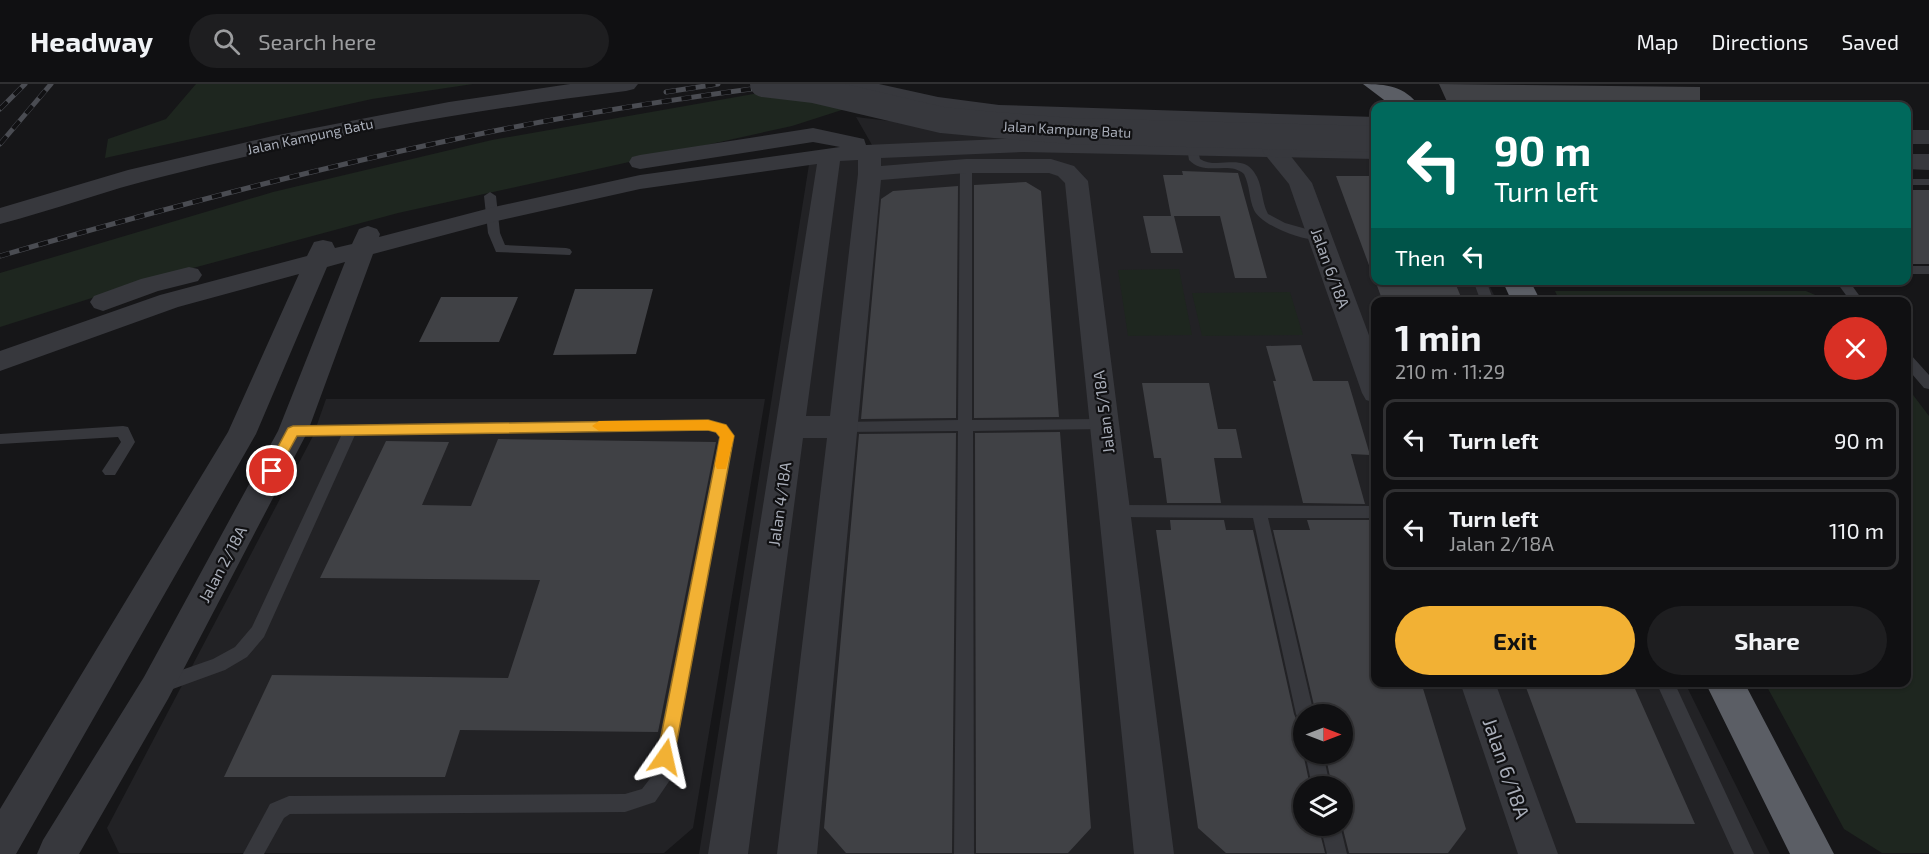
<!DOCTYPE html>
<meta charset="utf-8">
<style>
body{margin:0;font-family:"Exo 2",sans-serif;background:#1e1e20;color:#f1f3f6;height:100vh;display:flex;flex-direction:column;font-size:22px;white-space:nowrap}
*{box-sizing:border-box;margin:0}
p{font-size:20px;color:#9c9d9f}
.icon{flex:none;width:33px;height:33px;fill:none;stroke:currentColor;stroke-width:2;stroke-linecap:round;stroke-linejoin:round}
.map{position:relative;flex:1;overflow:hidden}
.drawer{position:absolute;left:1371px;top:213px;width:540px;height:390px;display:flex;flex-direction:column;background:#101012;border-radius:12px;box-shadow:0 2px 4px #0004,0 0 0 2px #303032}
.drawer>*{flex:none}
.hud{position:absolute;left:1371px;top:18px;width:540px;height:183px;border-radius:12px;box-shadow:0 2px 4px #0004,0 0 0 2px #303032;background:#00695c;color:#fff;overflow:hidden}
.needle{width:39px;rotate:90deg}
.buttons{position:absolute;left:1293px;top:620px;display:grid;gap:12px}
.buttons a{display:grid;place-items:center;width:60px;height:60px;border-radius:50%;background:#101012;box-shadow:0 2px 4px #0004,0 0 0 2px #303032;font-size:30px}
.pin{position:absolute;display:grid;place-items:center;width:51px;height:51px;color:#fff;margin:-26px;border:3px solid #fff;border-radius:50%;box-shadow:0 2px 6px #0007}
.me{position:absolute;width:66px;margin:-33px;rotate:11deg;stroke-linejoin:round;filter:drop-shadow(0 0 4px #0008)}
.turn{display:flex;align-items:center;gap:21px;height:126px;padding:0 24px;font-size:27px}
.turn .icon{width:78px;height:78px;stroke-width:2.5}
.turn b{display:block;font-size:42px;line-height:51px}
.then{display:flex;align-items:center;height:57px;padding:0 24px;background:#0003;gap:12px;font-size:22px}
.round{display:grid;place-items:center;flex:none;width:63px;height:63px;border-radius:32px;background:#1e1e20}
.overview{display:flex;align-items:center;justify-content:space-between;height:102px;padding:0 24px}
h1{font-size:36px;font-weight:700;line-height:45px}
.cta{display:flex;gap:12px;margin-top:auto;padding:12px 24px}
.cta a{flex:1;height:69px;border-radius:36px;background:#f2b134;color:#111;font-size:24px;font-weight:700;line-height:69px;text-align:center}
.cta a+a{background:#1e1e20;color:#f1f3f6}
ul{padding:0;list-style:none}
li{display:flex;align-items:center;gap:18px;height:81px;margin:0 12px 9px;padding:0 12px;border:3px solid #303032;border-radius:12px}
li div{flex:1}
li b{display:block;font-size:22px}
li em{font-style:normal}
header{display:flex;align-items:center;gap:36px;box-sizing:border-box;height:84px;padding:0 30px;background:#101012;border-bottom:2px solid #303032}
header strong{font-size:28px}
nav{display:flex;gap:33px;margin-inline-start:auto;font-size:21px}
.search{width:420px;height:54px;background:#1e1e20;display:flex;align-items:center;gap:15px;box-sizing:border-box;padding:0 21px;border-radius:33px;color:#9c9d9f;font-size:22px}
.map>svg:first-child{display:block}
.built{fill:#222225;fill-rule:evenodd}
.green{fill:#1e261f}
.building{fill:#404145}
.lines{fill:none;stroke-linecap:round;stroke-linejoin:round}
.service{fill:#37383d;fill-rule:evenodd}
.minor{fill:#37383d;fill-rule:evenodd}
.tertiary{fill:#37383d;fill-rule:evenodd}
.trunk{fill:#5b5e65;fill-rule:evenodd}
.rail-casing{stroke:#4a4c52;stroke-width:5}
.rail{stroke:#111113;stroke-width:4;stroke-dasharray:10;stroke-linecap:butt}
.tertiary-bridge{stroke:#37383d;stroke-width:26}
.route{fill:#f2b134;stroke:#9d7322;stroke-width:1.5}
.slow{fill:#f59e0b}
.labels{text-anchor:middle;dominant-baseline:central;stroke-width:4.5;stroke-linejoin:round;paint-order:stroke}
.far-street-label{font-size:14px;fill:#a8adb8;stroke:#111113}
.street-label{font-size:16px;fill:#a8adb8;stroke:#111113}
.near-street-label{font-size:20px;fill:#a8adb8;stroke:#111113}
</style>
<header>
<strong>Headway</strong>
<div class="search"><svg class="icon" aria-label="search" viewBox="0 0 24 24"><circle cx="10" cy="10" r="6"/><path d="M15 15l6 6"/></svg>Search here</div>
<nav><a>Map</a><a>Directions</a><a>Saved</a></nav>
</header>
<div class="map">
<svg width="1929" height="770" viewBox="0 0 1929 770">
<rect width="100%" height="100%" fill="#161618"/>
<path class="built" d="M 856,33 L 1017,52 L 1375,63 L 1376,196 L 1487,197 L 1497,217 L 1376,218 L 1376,598 L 1685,599 L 1770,770 L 699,770 L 811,68 L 872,61 ZM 1304,630 L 1342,630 L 1342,669 L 1304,669 ZM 1304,702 L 1342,702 L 1342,741 L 1304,741 Z
M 326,315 L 765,315 L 693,744 L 664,769 L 119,769 L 107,744 L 313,352 Z"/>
<path class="green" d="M 196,0 L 473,0 L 372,15 L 105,74 L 108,55 L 166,35 Z
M 759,9 L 848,24 L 792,42 L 398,129 L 152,195 L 0,243 L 0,189 L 273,108 L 492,56 Z
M 1179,185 L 1192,251 L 1128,252 L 1118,186 Z
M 1555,207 L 1806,207 L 1829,217 L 1560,218 Z
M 1290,208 L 1303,251 L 1202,252 L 1192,209 Z
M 1907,303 L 1929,332 L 1929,769 L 1882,769 L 1844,745 L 1765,599 L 1906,598 Z"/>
<path class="building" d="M 1439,0 L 1700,3 L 1700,22 L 1449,22 Z
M 1182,87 L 1238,89 L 1267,194 L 1235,194 L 1220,132 L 1174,132 L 1183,169 L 1151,169 L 1143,132 L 1171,132 L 1163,91 L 1183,91 Z
M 1336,92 L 1376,92 L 1376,192 L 1373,192 Z
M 1026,98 L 1041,107 L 1059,333 L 974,334 L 974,101 Z
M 958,102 L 956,334 L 861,335 L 881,115 L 893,107 Z
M 1906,106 L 1929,106 L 1929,180 L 1906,180 Z
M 1375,196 L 1454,196 L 1463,218 L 1383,218 Z
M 575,205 L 653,205 L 636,270 L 553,271 Z
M 441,213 L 518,213 L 499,258 L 419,258 Z
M 1301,261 L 1313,297 L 1348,297 L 1370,371 L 1351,370 L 1365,420 L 1303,419 L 1273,297 L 1276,297 L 1266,262 Z
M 1142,299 L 1209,299 L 1218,345 L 1236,345 L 1242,374 L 1214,374 L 1221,419 L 1167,419 L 1161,374 L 1154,374 Z
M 1060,348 L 1091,744 L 1068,769 L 976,769 L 975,349 Z
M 956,349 L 952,769 L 846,769 L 824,744 L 859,350 Z
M 498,355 L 716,358 L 658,648 L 460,646 L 445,693 L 224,693 L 272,591 L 508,594 L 540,496 L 320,494 L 386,357 L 449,358 L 422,421 L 471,422 Z
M 1170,436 L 1224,436 L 1226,446 L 1253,446 L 1294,630 L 1297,637 L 1304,640 L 1303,669 L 1310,702 L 1304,702 L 1304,741 L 1318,741 L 1325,769 L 1226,769 L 1198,744 L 1156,446 L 1171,446 Z
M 1307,436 L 1370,436 L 1376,455 L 1376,598 L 1421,598 L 1466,745 L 1448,769 L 1349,769 L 1342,741 L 1342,702 L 1332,702 L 1325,669 L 1342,669 L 1342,630 L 1316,630 L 1273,446 L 1310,446 Z
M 1524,598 L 1632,598 L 1695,740 L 1576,739 Z"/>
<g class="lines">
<path class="service" d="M 1193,61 L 1197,62 L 1200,75 C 1217,86 1241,69 1254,88 C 1263,100 1261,117 1268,130 L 1285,139 L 1324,150 L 1324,156 C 1308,159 1261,142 1254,126 C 1249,115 1250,102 1244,90 C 1229,76 1205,93 1189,76 L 1187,64 Z
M 966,79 L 972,82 L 972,336 L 1104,335 L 1111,340 L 1104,345 L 973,347 L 974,770 L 954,770 L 958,347 L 842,348 L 835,343 L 842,338 L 958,336 L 960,82 Z
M 1906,95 L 1929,95 L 1929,101 L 1906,101 Z
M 490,108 L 496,112 L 500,149 L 505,161 L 566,164 L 570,165 L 572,168 L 570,171 L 496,168 L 488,149 L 484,112 Z
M 1906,182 L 1929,182 L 1929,190 L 1906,190 Z
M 1473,196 L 1486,196 L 1494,218 L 1481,218 Z
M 1835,196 L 1848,196 L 1864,218 L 1851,218 Z
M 1906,269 L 1911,271 L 1929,291 L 1929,305 L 1924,304 L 1906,283 Z
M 708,336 L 726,341 L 734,352 L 670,696 L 655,718 L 625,728 L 290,730 L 284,734 L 264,770 L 243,770 L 270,720 L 289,712 L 625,710 L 642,705 L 652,692 L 719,353 L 716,349 L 708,346 L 355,351 L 264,553 L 247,573 L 225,586 L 159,610 L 153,608 L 150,602 L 153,596 L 213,575 L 235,563 L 252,543 L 341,352 L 293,352 L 286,347 L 288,343 Z
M 123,342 L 128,343 L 135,358 L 115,391 L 105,391 L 102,387 L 121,358 L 118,353 L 0,360 L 0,350 Z
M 1114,421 L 1376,422 L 1376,434 L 1268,434 L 1314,630 L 1304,630 L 1304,638 L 1299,636 L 1296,630 L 1253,434 L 1114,433 L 1109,431 L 1106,427 L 1109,423 Z
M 1656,598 L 1674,598 L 1754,770 L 1734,770 Z
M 1305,669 L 1323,669 L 1330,702 L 1312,702 Z
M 1320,741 L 1340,741 L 1347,770 L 1327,770 Z"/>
<path class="minor" d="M 813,44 L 864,55 L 866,61 L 1023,54 L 1274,59 L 1282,61 L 1312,99 L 1376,270 L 1376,319 L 1366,316 L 1362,309 L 1289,100 L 1267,73 L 1023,68 L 881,74 L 881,82 L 966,75 L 1051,75 L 1074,82 L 1088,97 L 1174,770 L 1134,770 L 1065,99 L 1058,92 L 1049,89 L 966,89 L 881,96 L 817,770 L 777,770 L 827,354 L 803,354 L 748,770 L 708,770 L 817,80 L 640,105 L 497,137 L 373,170 L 308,347 L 168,615 L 79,770 L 37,770 L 43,756 L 144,593 L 278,347 L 345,178 L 327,183 L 256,350 L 16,770 L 0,770 L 0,725 L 228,348 L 299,190 L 178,223 L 0,287 L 0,267 L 160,211 L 307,172 L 314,158 L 323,156 L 332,158 L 335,164 L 352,160 L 359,145 L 368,142 L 377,145 L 380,150 L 379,153 L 494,123 L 640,91 L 840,63 L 813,58 L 640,85 L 632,83 L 629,78 L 632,73 L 640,71 ZM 858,76 L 858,90 L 830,332 L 806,332 L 840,77 Z
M 189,183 L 198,185 L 202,191 L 198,197 L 158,207 L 103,227 L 94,224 L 90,218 L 94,212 L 141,195 Z
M 1460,598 L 1495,598 L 1558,770 L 1518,770 Z"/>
<path class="tertiary" d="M 570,0 L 638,0 L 634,5 L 626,7 C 470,26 314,54 161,93 C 107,106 54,126 0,140 L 0,124 L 128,86 L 273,52 L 449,18 Z
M 836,0 L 879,0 L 938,13 L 999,21 L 1376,33 L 1376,47 L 999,35 L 938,27 L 840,5 Z
M 1906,46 L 1929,46 L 1929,60 L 1906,60 Z
M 1274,59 L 1376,61 L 1376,75 L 1274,73 L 1265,71 L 1262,66 L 1265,61 Z
M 1906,70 L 1929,70 L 1929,86 L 1906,85 Z"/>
<path class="trunk" d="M 1363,0 C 1386,0 1405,2 1419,22 L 1392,22 Z
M 1502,196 L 1530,196 L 1541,218 L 1512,218 Z
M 1705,598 L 1744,598 L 1834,770 L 1790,770 Z"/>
<defs>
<path id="rail" d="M 666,8 L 718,0
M 0,25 L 25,0
M 0,60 L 51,0
M 0,172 C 161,125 324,82 489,48 C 588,28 688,13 789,0"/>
</defs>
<use href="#rail" class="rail-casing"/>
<use href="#rail" class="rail"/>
<path class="tertiary-bridge" d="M 763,0 L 814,6 L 942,36 L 995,41 L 1071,47 L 1376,55"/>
</g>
<path class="route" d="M 708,336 L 726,341 L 734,352 L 674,673 L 671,678 L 665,681 L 659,678 L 657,673 L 720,353 L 716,348 L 708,346 L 297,352 L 276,390 L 272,392 L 265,387 L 288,344 L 293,342 Z"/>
<path class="slow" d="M 708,336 L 726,341 L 734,352 L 726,385 L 717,385 L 715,381 L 720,353 L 716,348 L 708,346 L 599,347 L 592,342 L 599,337 Z"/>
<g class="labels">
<g class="far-street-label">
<text transform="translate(1067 45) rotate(3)">Jalan Kampung Batu</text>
<text transform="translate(310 52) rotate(-12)">Jalan Kampung Batu</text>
</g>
<g class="street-label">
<text transform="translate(1331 184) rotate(70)">Jalan 6/18A</text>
<text transform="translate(1103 328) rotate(-97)">Jalan 5/18A</text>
<text transform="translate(779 420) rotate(-82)">Jalan 4/18A</text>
<text transform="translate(222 480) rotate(-62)">Jalan 2/18A</text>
</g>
<g class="near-street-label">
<text transform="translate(1507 684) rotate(71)">Jalan 6/18A</text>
</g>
</g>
</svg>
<div class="buttons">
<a><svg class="needle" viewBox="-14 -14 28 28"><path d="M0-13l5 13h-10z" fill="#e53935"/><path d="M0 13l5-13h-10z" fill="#9c9d9f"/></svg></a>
<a><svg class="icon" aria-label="layers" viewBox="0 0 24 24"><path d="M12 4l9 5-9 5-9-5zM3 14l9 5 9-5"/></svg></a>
</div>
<div class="pin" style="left:272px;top:387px;background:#d93025"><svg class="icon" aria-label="arrive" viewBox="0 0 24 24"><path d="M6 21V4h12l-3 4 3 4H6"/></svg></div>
<svg class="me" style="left:665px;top:673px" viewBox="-20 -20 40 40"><path d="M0-17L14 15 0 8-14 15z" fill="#f2b134" stroke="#fff" stroke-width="4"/></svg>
<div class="hud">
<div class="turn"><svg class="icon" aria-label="left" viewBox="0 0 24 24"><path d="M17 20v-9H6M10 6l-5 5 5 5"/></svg><div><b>90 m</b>Turn left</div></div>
<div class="then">Then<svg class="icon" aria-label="left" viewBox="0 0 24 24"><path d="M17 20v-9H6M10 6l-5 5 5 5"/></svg></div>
</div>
<section class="drawer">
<div class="overview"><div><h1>1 min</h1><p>210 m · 11:29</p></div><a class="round" style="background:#d93025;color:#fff"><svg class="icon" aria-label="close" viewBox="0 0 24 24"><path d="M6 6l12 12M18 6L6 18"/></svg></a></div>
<ul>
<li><svg class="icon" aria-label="left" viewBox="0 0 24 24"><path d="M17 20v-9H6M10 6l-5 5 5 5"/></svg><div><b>Turn left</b></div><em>90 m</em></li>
<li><svg class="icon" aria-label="left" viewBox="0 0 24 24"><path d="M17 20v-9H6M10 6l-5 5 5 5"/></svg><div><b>Turn left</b><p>Jalan 2/18A</p></div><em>110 m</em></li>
</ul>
<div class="cta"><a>Exit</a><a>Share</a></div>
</section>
</div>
